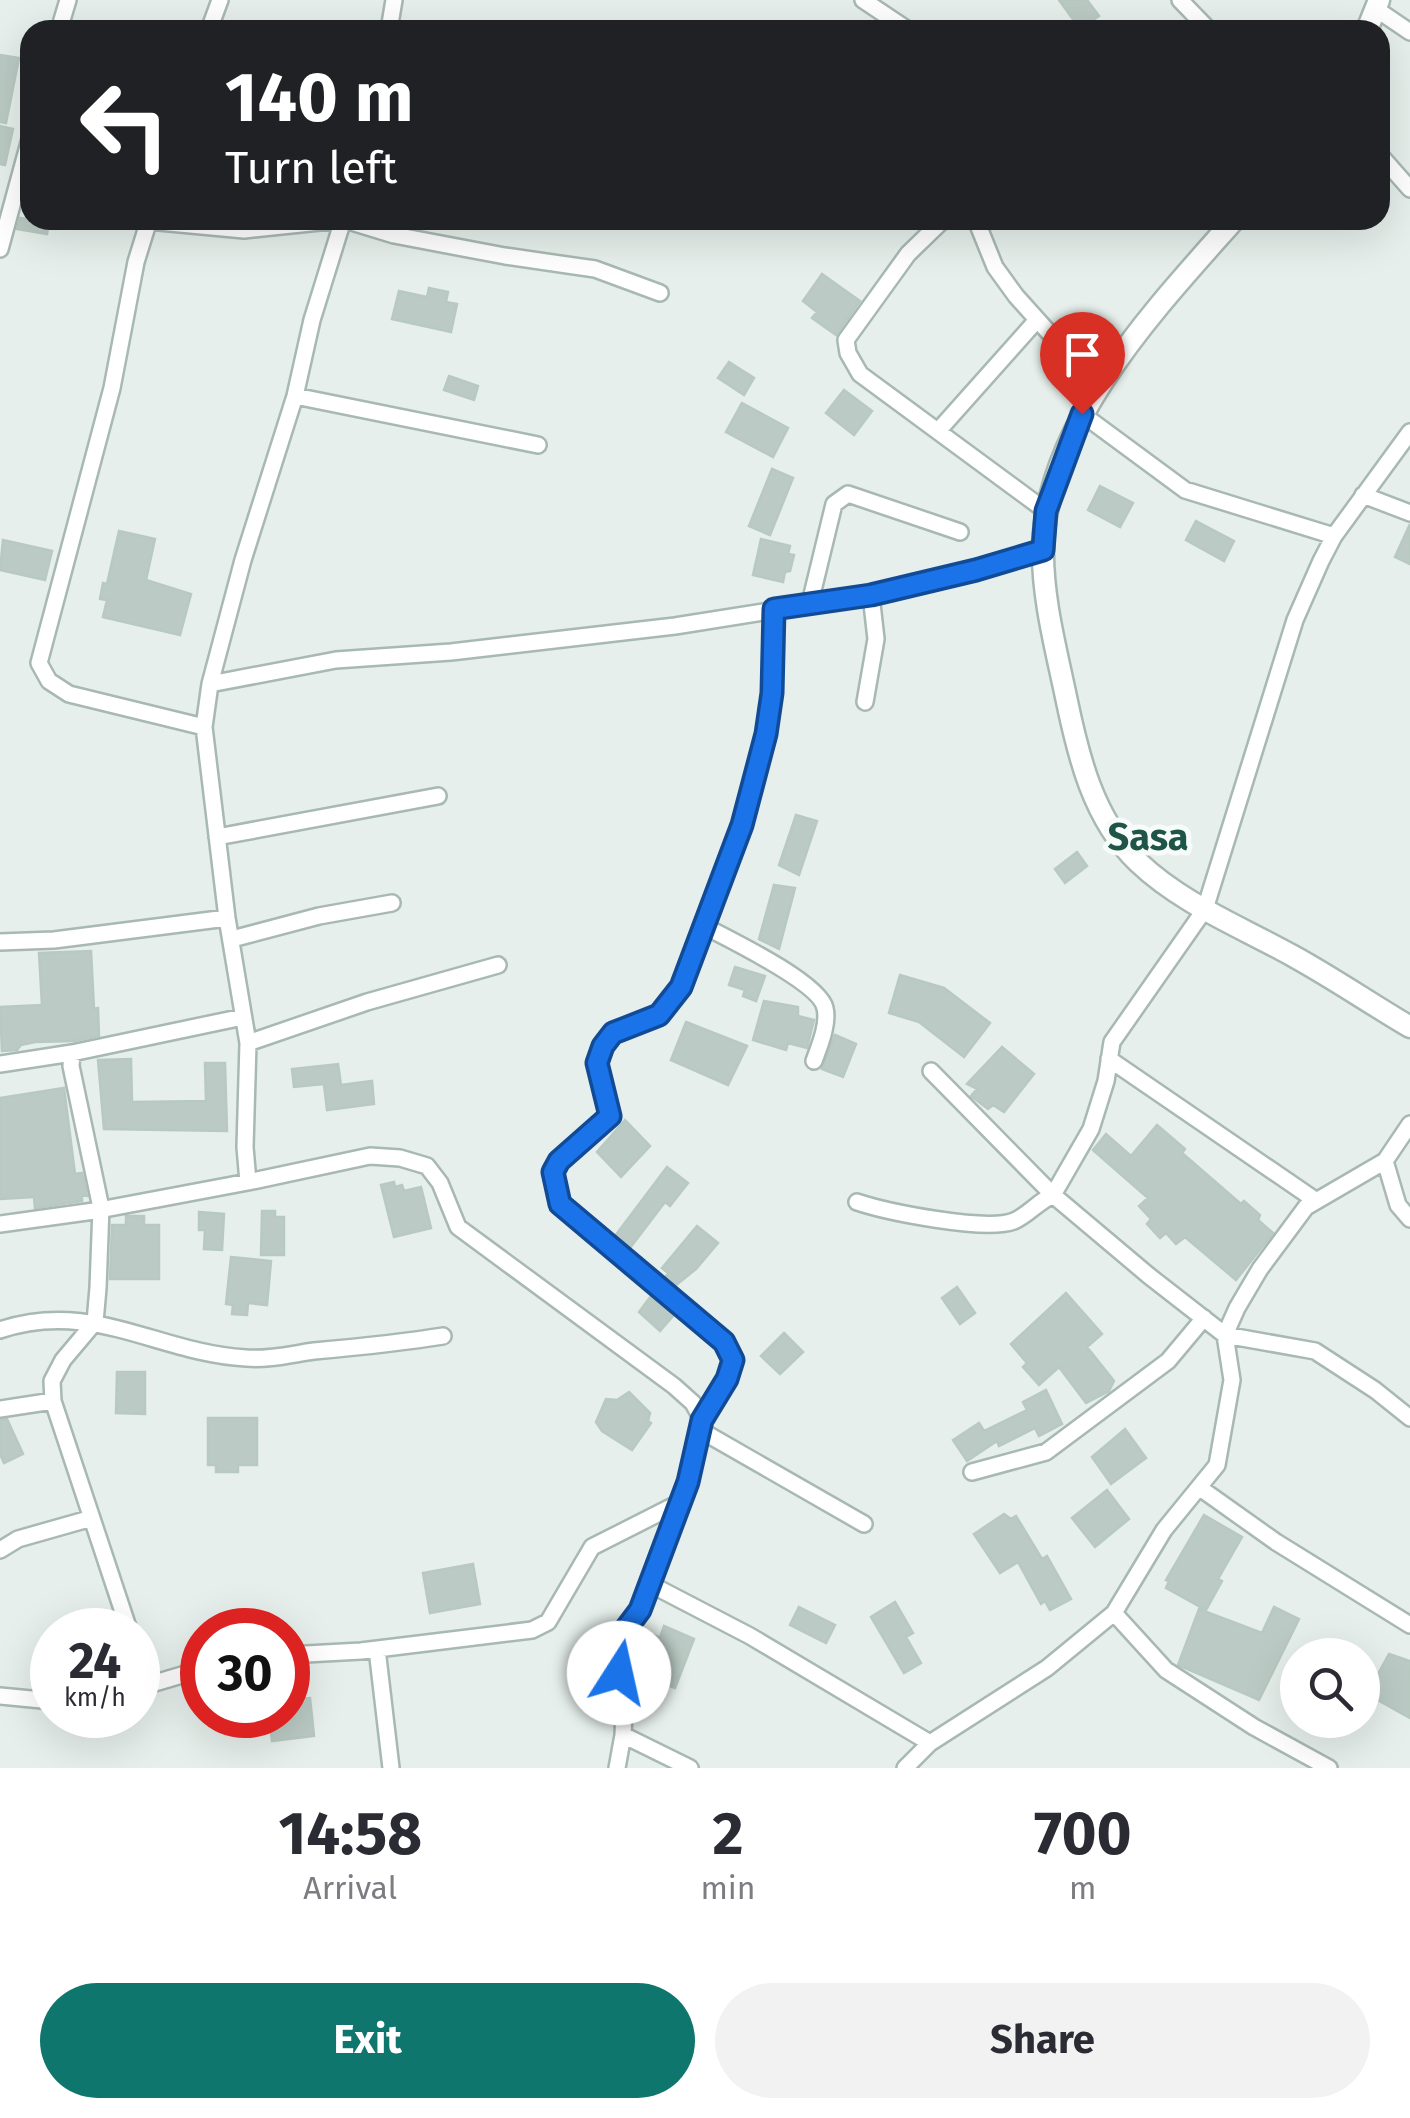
<!DOCTYPE html>
<style>
body{margin:0;font-family:"Fira Sans",sans-serif;background:#f2f2f3;color:#2b2b33;height:100vh;display:flex;flex-direction:column;font-size:38px;white-space:nowrap}
*{box-sizing:border-box;margin:0}
p{font-size:32px;color:#7c7c81}
.icon{flex:none;width:55px;height:55px;fill:none;stroke:currentColor;stroke-width:2;stroke-linecap:round;stroke-linejoin:round}
.map{position:relative;height:1768px;overflow:hidden}
.drawer{display:flex;flex-direction:column;background:#fff;flex:1}
.drawer>*{flex:none}
.guide{position:absolute;left:20px;top:20px;width:1370px;height:210px;border-radius:30px;box-shadow:0 10px 40px #0002;background:#202124;color:#fff;overflow:hidden}
.controls{position:absolute;left:1280px;top:1638px;display:grid;gap:20px}
.controls a{display:grid;place-items:center;width:100px;height:100px;border-radius:50%;background:#fff;box-shadow:0 10px 40px #0002;font-size:50px}
.speed{position:absolute;left:30px;top:1608px;display:flex;gap:20px;font-size:50px;font-weight:700;text-align:center}
.speed>*{display:grid;place-content:center;width:130px;height:130px;border-radius:50%;background:#fff;box-shadow:0 10px 40px #0002;line-height:1}
.speed small{font-size:25px;font-weight:400}
.speed .limit{border:15px solid #d22;background:#fff;color:#111}
.pin{position:absolute;display:grid;place-items:center;width:85px;height:85px;color:#fff;margin:-102px -42px;border-radius:50% 50% 50% 0;rotate:-45deg;box-shadow:0 0 10px #0007}
.pin .icon{rotate:45deg}
.me{position:absolute;width:110px;margin:-55px;rotate:10deg;stroke-linejoin:round;filter:drop-shadow(0 0 8px #0008)}
.turn{display:flex;align-items:center;gap:35px;height:210px;padding:0 40px;font-size:45px}
.turn .icon{width:130px;height:130px;stroke-width:2.5}
.turn b{display:block;font-size:70px;line-height:85px}
.eta{display:flex;justify-content:space-evenly;align-items:center;height:170px;text-align:center}
.eta b{font-size:60px;font-weight:700;line-height:70px}
.primary-button{display:flex;gap:20px;margin-top:auto;padding:20px 40px}
.primary-button a{flex:1;height:115px;border-radius:60px;background:#0f766e;color:#fff;font-size:40px;font-weight:700;line-height:115px;text-align:center}
.primary-button a+a{background:#f2f2f3;color:#2b2b33}
.map>svg:first-child{display:block}
.building{fill:#bbcac4;stroke:#b8c9c2;stroke-width:2.5}
.lines{fill:none;stroke-linecap:round;stroke-linejoin:round}
.minor-casing{stroke:#a8b8b2;stroke-width:20}
.tertiary-casing{stroke:#a8b8b2;stroke-width:25}
.minor{stroke:#fff;stroke-width:15}
.tertiary{stroke:#fff;stroke-width:20}
.route-casing{stroke:#114b97;stroke-width:25}
.route{stroke:#1a73e8;stroke-width:18}
.labels{text-anchor:middle;dominant-baseline:central;stroke-width:10;stroke-linejoin:round;paint-order:stroke}
.quarter-label{font-size:38px;font-weight:bold;fill:#1f5548;stroke:#f7fbf9}
</style>
<div class="map">
<svg width="1410" height="1768" viewBox="0 0 1410 1768">
<rect width="100%" height="100%" fill="#e6efeb"/>
<path class="building" d="M 1059,0 L 1087,0 L 1099,16 L 1080,29 Z
M 0,55 L 19,58 L 6,123 L 0,122 Z
M 0,126 L 13,129 L 5,165 L 0,164 Z
M 20,218 L 49,222 L 47,234 L 17,229 Z
M 822,274 L 860,301 L 836,335 L 812,318 L 817,312 L 803,301 Z
M 429,288 L 448,292 L 446,302 L 457,304 L 451,332 L 392,319 L 399,291 L 427,297 Z
M 729,362 L 754,378 L 744,395 L 718,378 Z
M 449,376 L 478,386 L 474,400 L 444,390 Z
M 844,390 L 872,411 L 854,435 L 826,413 Z
M 742,403 L 788,428 L 773,457 L 726,432 Z
M 772,469 L 793,478 L 770,535 L 749,526 Z
M 1100,486 L 1133,503 L 1120,527 L 1088,510 Z
M 1196,521 L 1234,541 L 1224,561 L 1186,540 Z
M 1410,524 L 1410,564 L 1395,557 Z
M 119,531 L 155,539 L 146,580 L 191,594 L 180,635 L 103,617 L 107,600 L 100,599 L 103,583 L 107,584 Z
M 761,539 L 790,546 L 788,554 L 794,555 L 790,571 L 785,572 L 783,582 L 753,575 Z
M 3,540 L 52,551 L 45,580 L 0,570 Z
M 796,815 L 817,821 L 799,875 L 779,865 Z
M 1077,852 L 1087,866 L 1065,883 L 1055,869 Z
M 774,885 L 795,888 L 779,949 L 759,939 Z
M 91,951 L 94,1009 L 98,1008 L 99,1036 L 74,1041 L 35,1042 L 21,1045 L 17,1050 L 2,1051 L 0,1007 L 42,1005 L 39,953 Z
M 735,967 L 765,976 L 756,1001 L 743,996 L 745,990 L 729,985 Z
M 900,975 L 944,988 L 990,1023 L 964,1057 L 919,1022 L 889,1013 Z
M 764,1001 L 798,1007 L 798,1016 L 814,1020 L 807,1048 L 788,1043 L 786,1050 L 753,1040 Z
M 686,1022 L 747,1046 L 728,1085 L 671,1060 Z
M 835,1035 L 856,1044 L 843,1077 L 822,1069 Z
M 1002,1047 L 1034,1074 L 1004,1112 L 993,1105 L 988,1109 L 971,1096 L 977,1089 L 967,1084 Z
M 131,1059 L 132,1102 L 206,1101 L 205,1063 L 225,1063 L 227,1131 L 104,1129 L 98,1060 Z
M 338,1064 L 341,1085 L 372,1081 L 374,1104 L 327,1110 L 324,1084 L 294,1087 L 292,1069 Z
M 64,1088 L 75,1174 L 82,1173 L 87,1196 L 82,1195 L 82,1201 L 35,1208 L 34,1197 L 0,1199 L 0,1098 Z
M 625,1120 L 650,1146 L 621,1177 L 597,1152 Z
M 1157,1125 L 1185,1149 L 1182,1153 L 1241,1204 L 1244,1201 L 1260,1215 L 1258,1220 L 1273,1233 L 1236,1280 L 1185,1237 L 1176,1244 L 1166,1233 L 1160,1238 L 1147,1224 L 1151,1219 L 1139,1206 L 1148,1198 L 1093,1150 L 1106,1134 L 1131,1156 Z
M 667,1167 L 688,1183 L 670,1206 L 665,1202 L 630,1248 L 615,1236 Z
M 394,1182 L 395,1187 L 402,1185 L 404,1191 L 421,1187 L 431,1228 L 394,1237 L 381,1185 Z
M 262,1211 L 275,1211 L 275,1217 L 284,1217 L 284,1255 L 261,1255 Z
M 199,1212 L 224,1214 L 222,1250 L 204,1249 L 205,1230 L 199,1230 Z
M 126,1216 L 144,1216 L 144,1225 L 159,1225 L 159,1279 L 110,1279 L 112,1225 L 126,1225 Z
M 697,1226 L 718,1243 L 696,1269 L 675,1286 L 665,1278 L 668,1273 L 662,1268 Z
M 231,1257 L 271,1261 L 267,1305 L 248,1303 L 247,1315 L 232,1314 L 233,1305 L 226,1304 Z
M 957,1287 L 975,1313 L 960,1324 L 942,1298 Z
M 1066,1293 L 1102,1334 L 1087,1347 L 1114,1381 L 1109,1391 L 1086,1403 L 1059,1367 L 1039,1385 L 1023,1367 L 1027,1363 L 1011,1344 Z
M 651,1296 L 674,1315 L 660,1331 L 639,1312 Z
M 784,1333 L 803,1352 L 780,1374 L 761,1356 Z
M 117,1372 L 145,1372 L 145,1414 L 116,1413 Z
M 1046,1390 L 1062,1424 L 1039,1436 L 1035,1428 L 999,1446 L 997,1441 L 967,1461 L 953,1440 L 979,1423 L 984,1431 L 1027,1410 L 1023,1402 Z
M 629,1392 L 650,1413 L 648,1421 L 651,1423 L 632,1450 L 602,1431 L 596,1422 L 606,1399 L 617,1400 Z
M 208,1418 L 257,1418 L 257,1465 L 238,1465 L 238,1472 L 216,1472 L 216,1465 L 208,1465 Z
M 7,1419 L 23,1454 L 4,1463 L 0,1454 L 0,1420 Z
M 1125,1429 L 1146,1458 L 1111,1484 L 1092,1457 Z
M 1107,1490 L 1129,1519 L 1095,1547 L 1072,1518 Z
M 1004,1514 L 1011,1519 L 1016,1516 L 1042,1559 L 1047,1556 L 1071,1599 L 1050,1610 L 1045,1601 L 1041,1604 L 1018,1562 L 1000,1573 L 974,1534 Z
M 1204,1515 L 1242,1537 L 1218,1579 L 1222,1581 L 1206,1610 L 1166,1588 L 1169,1581 L 1166,1580 Z
M 473,1564 L 480,1604 L 430,1613 L 423,1573 Z
M 895,1602 L 913,1633 L 906,1637 L 921,1663 L 904,1673 L 871,1617 Z
M 799,1607 L 835,1625 L 826,1643 L 790,1625 Z
M 1274,1607 L 1299,1619 L 1259,1700 L 1178,1665 L 1199,1609 L 1262,1633 Z
M 664,1626 L 694,1639 L 675,1688 L 642,1674 L 649,1657 L 642,1651 L 649,1633 L 660,1638 Z
M 1389,1654 L 1410,1661 L 1410,1718 L 1367,1694 Z
M 310,1698 L 314,1736 L 272,1741 L 269,1715 L 288,1715 L 288,1700 Z"/>
<g class="lines">
<defs>
<path id="minor" d="M 863,0 L 908,30
M 1180,0 L 1209,30
M 1376,9 L 1410,32
M 59,30 L 68,0
M 209,30 L 220,0
M 389,30 L 394,0
M 1380,155 L 1410,189
M 149,220 L 136,262 L 112,388 L 39,663 L 49,681 L 69,694 L 204,727
M 343,220 L 312,320 L 295,396 L 243,560 L 210,684 L 204,727 L 227,918 L 248,1043 L 245,1147 L 248,1182 L 370,1156 L 400,1158 L 427,1166 L 440,1183 L 458,1227 L 674,1386 L 693,1403 L 702,1419
M 345,220 L 394,235 L 505,256 L 595,269 L 660,293
M 943,220 L 908,254 L 846,340 L 848,353 L 860,374 L 1046,511
M 976,220 L 995,267 L 1016,296 L 1097,386
M 148,221 L 244,230 L 339,220
M 0,249 L 30,139
M 295,396 L 538,445
M 1082,414 L 1185,490 L 1334,536
M 938,431 L 1036,321
M 1363,495 L 1410,513
M 810,603 L 834,504 L 848,494 L 960,532
M 210,684 L 336,660 L 451,652 L 675,626 L 871,595 L 1043,550
M 865,702 L 876,639 L 871,595
M 217,837 L 438,796
M 704,926 C 729,939 820,983 825,1008 C 829,1024 819,1047 814,1061
M 232,939 L 319,916 L 392,903
M 0,942 L 54,940 L 227,918
M 248,1043 L 367,1002 L 498,965
M 72,1053 L 71,1066 L 101,1208 L 98,1288 L 95,1322 L 63,1360 L 52,1381 L 53,1401 L 129,1630
M 1109,1059 L 1315,1200
M 0,1064 L 72,1053 L 243,1017
M 931,1071 L 1053,1195 L 1091,1129 L 1106,1081 L 1112,1042 L 1205,909 L 1295,620 L 1321,561 L 1334,536 L 1410,432
M 1385,1161 L 1398,1205 L 1410,1219
M 857,1202 C 887,1212 986,1232 1014,1221 C 1028,1215 1039,1201 1053,1195 L 1148,1275 L 1225,1335 L 1315,1351 L 1375,1390 L 1410,1418
M 0,1224 L 94,1211 L 248,1182
M 0,1330 C 92,1299 158,1353 246,1358 C 269,1360 292,1354 314,1351 C 358,1347 400,1343 443,1336
M 0,1409 L 53,1401
M 700,1430 L 864,1524
M 972,1472 L 1046,1452 L 1168,1361 L 1204,1318
M 1200,1488 L 1276,1542 L 1410,1625
M 0,1550 L 18,1539 L 92,1518
M 650,1584 L 750,1636 L 930,1743
M 1114,1613 L 1166,1670 L 1254,1727 L 1329,1768
M 377,1649 L 391,1768
M 288,1655 L 361,1651 L 532,1630 L 548,1622 L 592,1547 L 679,1503
M 138,1656 L 147,1684
M 138,1688 L 202,1669
M 0,1696 L 52,1701
M 623,1735 L 690,1768
M 617,1768 L 623,1735 L 625,1688 L 616,1657 L 619,1638 L 640,1610 L 688,1482 L 702,1419 L 727,1379 L 733,1361 L 724,1342 L 560,1204 L 553,1172 L 559,1161 L 609,1116 L 597,1063 L 603,1046 L 613,1033 L 659,1015 L 681,987 L 742,825 L 766,734 L 772,693 L 774,609
M 905,1768 L 930,1743 L 1047,1668 L 1114,1613 L 1164,1530 L 1217,1465 L 1232,1380 L 1225,1335 L 1237,1308 L 1260,1269 L 1306,1207 L 1385,1161 L 1410,1124"/>
<path id="tertiary" d="M 1367,30 L 1379,0
M 1234,220 C 1156,308 1046,423 1043,548 C 1042,597 1056,649 1066,697 C 1078,755 1093,819 1138,862 C 1182,904 1241,927 1293,956 C 1333,978 1371,1004 1410,1027"/>
</defs>
<use href="#minor" class="minor-casing"/>
<use href="#tertiary" class="tertiary-casing"/>
<use href="#minor" class="minor"/>
<use href="#tertiary" class="tertiary"/>
</g>
<g class="lines">
<defs>
<path id="route" d="M 619,1673 L 616,1656 L 619,1638 L 640,1610 L 688,1482 L 702,1420 L 727,1379 L 733,1360 L 724,1342 L 560,1204 L 553,1172 L 559,1161 L 610,1116 L 597,1063 L 603,1046 L 613,1033 L 659,1015 L 681,987 L 742,825 L 766,734 L 772,693 L 774,609 L 871,595 L 976,570 L 1043,550 L 1046,511 L 1082,414"/>
</defs>
<use href="#route" class="route-casing"/>
<use href="#route" class="route"/>
</g>
<g class="labels">
<g class="quarter-label">
<text x="1148" y="837">Sasa</text>
</g>
</g>
</svg>
<div class="controls">
<a><svg class="icon" aria-label="search" viewBox="0 0 24 24"><circle cx="10" cy="10" r="6"/><path d="M15 15l6 6"/></svg></a>
</div>
<div class="speed"><div>24<small>km/h</small></div><div class="limit">30</div></div>
<div class="pin" style="left:1082px;top:414px;background:#d93025"><svg class="icon" aria-label="arrive" viewBox="0 0 24 24"><path d="M6 21V4h12l-3 4 3 4H6"/></svg></div>
<svg class="me" style="left:619px;top:1673px" viewBox="-20 -20 40 40"><circle r="19" fill="#fff"/><path d="M0-13L10 11 0 6-10 11z" fill="#1a73e8"/></svg>
<div class="guide">
<div class="turn"><svg class="icon" aria-label="left" viewBox="0 0 24 24"><path d="M17 20v-9H6M10 6l-5 5 5 5"/></svg><div><b>140 m</b>Turn left</div></div>
</div>
</div>
<section class="drawer">
<div class="eta">
<div><b>14:58</b><p>Arrival</p></div>
<div><b>2</b><p>min</p></div>
<div><b>700</b><p>m</p></div>
</div>
<div class="primary-button"><a>Exit</a><a>Share</a></div>
</section>
